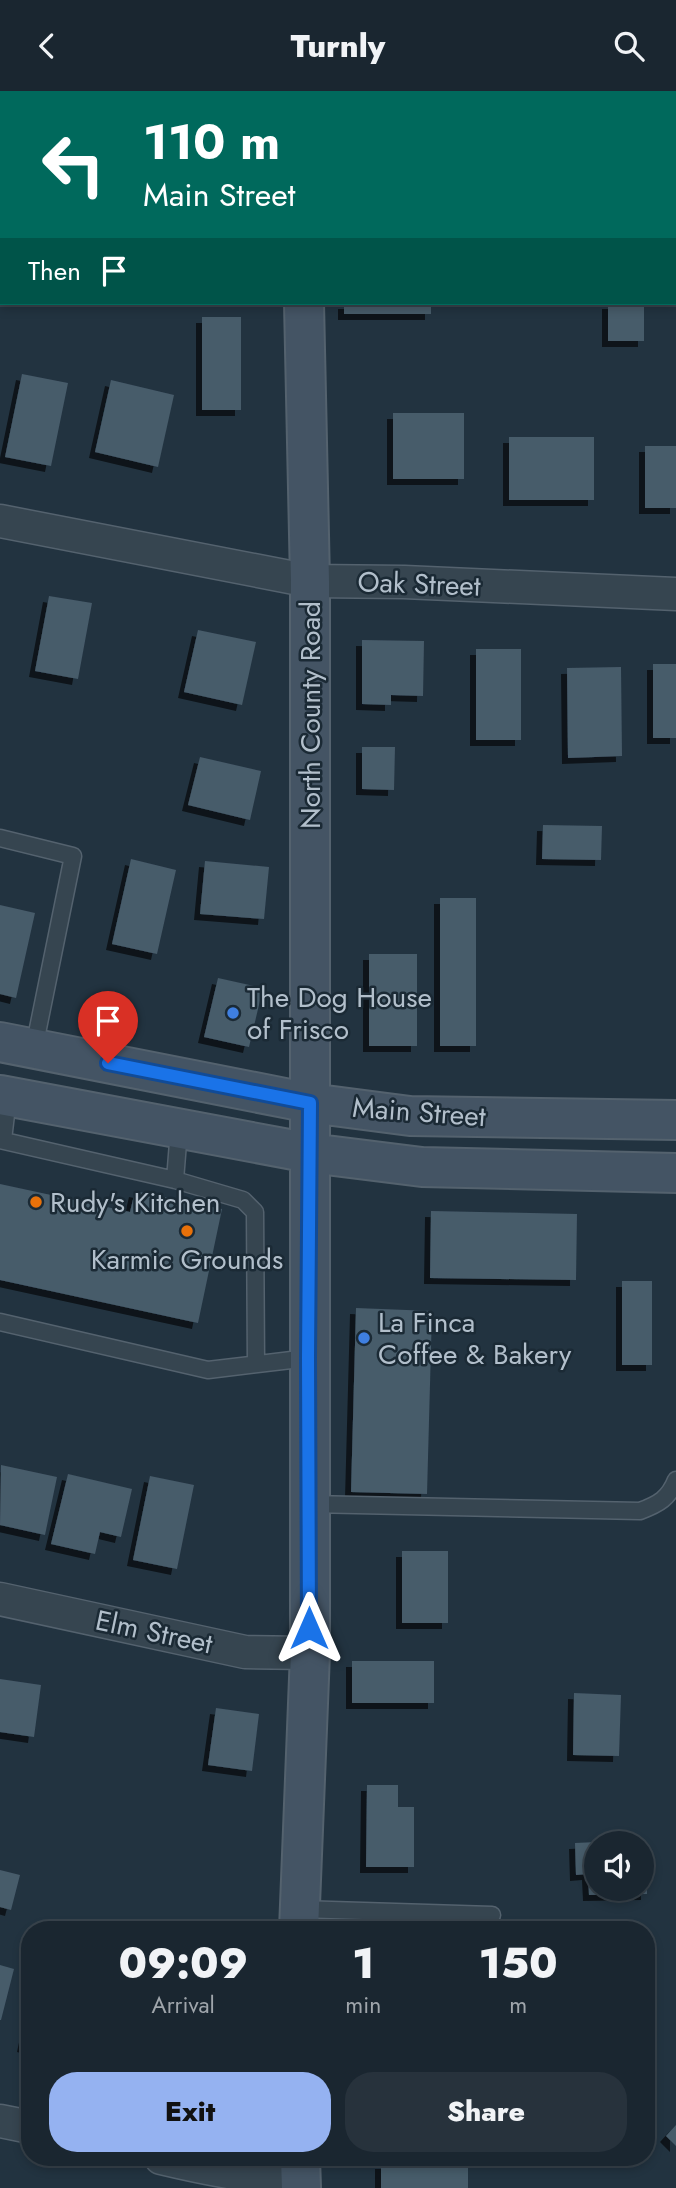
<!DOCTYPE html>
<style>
body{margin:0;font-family:Jost,sans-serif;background:#27323c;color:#f1f3f6;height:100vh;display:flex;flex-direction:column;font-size:26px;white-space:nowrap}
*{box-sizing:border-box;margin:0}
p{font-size:23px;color:#9fa5ab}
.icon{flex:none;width:38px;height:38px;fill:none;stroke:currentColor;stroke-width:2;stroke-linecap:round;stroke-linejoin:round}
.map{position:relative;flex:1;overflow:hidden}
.drawer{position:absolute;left:21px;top:1830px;width:634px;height:245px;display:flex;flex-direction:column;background:#1a2630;border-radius:28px;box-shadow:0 4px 10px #0003,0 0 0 2px #38434c}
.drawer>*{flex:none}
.banner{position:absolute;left:0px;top:0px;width:677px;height:214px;box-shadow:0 4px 10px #0003,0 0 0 2px #38434c;background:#00695c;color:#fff;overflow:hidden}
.buttons{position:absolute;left:584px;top:1740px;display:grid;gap:14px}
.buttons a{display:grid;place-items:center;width:70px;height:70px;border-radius:50%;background:#1a2630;box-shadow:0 4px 10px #0003,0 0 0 2px #38434c;font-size:35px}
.pin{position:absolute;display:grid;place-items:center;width:60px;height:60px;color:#fff;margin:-72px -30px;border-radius:50% 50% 50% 0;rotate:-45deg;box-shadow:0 0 7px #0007}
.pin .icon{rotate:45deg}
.me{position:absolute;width:77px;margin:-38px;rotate:0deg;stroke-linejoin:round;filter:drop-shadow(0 0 5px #0008)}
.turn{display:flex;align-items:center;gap:24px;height:147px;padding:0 28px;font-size:32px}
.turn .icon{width:91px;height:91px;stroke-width:2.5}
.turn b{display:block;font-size:49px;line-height:60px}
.then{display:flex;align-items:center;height:66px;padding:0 28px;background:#0003;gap:14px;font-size:26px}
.eta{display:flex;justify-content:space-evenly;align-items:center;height:119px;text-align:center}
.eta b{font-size:42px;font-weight:800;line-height:49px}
.action{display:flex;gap:14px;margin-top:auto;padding:14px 28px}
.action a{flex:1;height:80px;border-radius:28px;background:#95b2f1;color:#111;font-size:28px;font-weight:800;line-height:80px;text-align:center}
.action a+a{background:#27323c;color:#f1f3f6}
header{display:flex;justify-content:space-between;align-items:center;height:91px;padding:0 28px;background:#1a2630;font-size:32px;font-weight:800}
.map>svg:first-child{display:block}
.building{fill:#475b6a;filter:url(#shadow)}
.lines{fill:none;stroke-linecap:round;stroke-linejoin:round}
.lane-casing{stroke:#54626e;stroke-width:19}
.street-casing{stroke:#54626e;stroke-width:35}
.secondary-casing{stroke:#54626e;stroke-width:42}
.lane{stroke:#364550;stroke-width:16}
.street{stroke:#364550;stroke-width:32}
.secondary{stroke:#445464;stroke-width:38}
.route-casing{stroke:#114b97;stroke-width:18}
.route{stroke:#1a73e8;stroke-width:12}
.shop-dot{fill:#3f7fe0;stroke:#1b2a35;stroke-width:2.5}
.food-dot{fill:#e8710a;stroke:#1b2a35;stroke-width:2.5}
.labels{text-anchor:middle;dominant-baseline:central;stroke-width:5;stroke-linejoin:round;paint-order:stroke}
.street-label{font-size:28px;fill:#b2bfcb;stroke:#1b2a35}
.poi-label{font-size:28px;fill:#b2bfcb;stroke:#1b2a35;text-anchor:start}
</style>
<header><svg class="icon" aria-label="back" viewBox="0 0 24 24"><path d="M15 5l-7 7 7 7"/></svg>Turnly<svg class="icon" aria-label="search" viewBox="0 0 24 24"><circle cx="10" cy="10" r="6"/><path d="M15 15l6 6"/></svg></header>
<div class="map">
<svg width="676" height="2097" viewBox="0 0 676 2097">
<defs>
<filter id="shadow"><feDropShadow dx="-6" dy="6" stdDeviation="0" flood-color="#0009"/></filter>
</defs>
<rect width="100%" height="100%" fill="#223340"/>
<path class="building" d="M 344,212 L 431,212 L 431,223 L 344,223 Z
M 608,212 L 644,212 L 644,250 L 608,250 Z
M 202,226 L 241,226 L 241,319 L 202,319 Z
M 22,283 L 68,292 L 51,375 L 5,366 Z
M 111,289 L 174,304 L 158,376 L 95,361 Z
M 393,322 L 464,322 L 464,388 L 393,388 Z
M 509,346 L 594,346 L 594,409 L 509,409 Z
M 645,355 L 676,355 L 676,417 L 645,417 Z
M 49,505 L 92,512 L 78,588 L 35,580 Z
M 198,539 L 256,551 L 242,614 L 184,601 Z
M 362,549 L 424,550 L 423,605 L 391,604 L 391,614 L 362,613 Z
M 476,558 L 521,558 L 521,649 L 476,649 Z
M 653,573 L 676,573 L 676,647 L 653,647 Z
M 621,576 L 622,665 L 568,667 L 567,577 Z
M 362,656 L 395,656 L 394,699 L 362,698 Z
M 200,666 L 261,680 L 250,729 L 188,714 Z
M 543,734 L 602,735 L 601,769 L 542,768 Z
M 131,768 L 176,779 L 157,863 L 112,853 Z
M 205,770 L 269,776 L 264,828 L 200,823 Z
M 440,807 L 476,807 L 476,955 L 440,955 Z
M 0,814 L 35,822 L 16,907 L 0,903 Z
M 369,863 L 417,863 L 417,955 L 369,955 Z
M 218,887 L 263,897 L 249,956 L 204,946 Z
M 0,1093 L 130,1121 L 135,1100 L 222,1118 L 198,1232 L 0,1189 Z
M 431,1120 L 577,1123 L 576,1189 L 430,1187 Z
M 622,1190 L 652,1190 L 652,1274 L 622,1274 Z
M 356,1217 L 432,1220 L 427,1403 L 351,1401 Z
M 1,1374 L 57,1386 L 45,1444 L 0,1434 Z
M 68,1383 L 132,1398 L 121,1446 L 100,1441 L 95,1463 L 51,1453 Z
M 150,1385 L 194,1394 L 177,1478 L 133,1469 Z
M 402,1460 L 448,1460 L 448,1532 L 402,1532 Z
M 352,1570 L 434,1570 L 434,1612 L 352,1612 Z
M 0,1588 L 41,1594 L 34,1646 L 0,1641 Z
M 574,1602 L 621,1604 L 619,1665 L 573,1664 Z
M 216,1617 L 259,1623 L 252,1680 L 208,1674 Z
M 367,1694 L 398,1694 L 398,1716 L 414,1716 L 414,1776 L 366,1776 Z
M 642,1750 L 646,1750 L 647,1803 L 589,1804 L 588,1783 L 576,1784 L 575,1752 L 597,1751 L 597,1797 L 642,1797 Z
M 0,1779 L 20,1784 L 11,1819 L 0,1816 Z
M 0,1874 L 14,1878 L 1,1929 L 0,1929 Z
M 29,1926 L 30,1926 L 30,1957 L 23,1955 Z
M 676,2034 L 676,2055 L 666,2045 Z
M 381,2072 L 468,2072 L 468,2097 L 381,2097 Z"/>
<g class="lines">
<defs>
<path id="lane" d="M 0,747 L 73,765 L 34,957
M 0,1049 L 175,1089 L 243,1109 L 255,1121 L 256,1273
M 3,1049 L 8,1006
M 175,1089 L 179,1039
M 0,1231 L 208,1279 L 308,1267
M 309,1413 L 640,1420 C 659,1413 669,1407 676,1389
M 299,1818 L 492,1824"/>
<path id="street" d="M 0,430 L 310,490 L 404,491 L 676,503
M 0,1508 L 245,1561 L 310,1562
M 0,2030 L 30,2036
M 161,2067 C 207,2078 252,2087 300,2088"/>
<path id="secondary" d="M 300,0 L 300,2
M 0,951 L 310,1012 L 410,1025 L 676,1029
M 0,1004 L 310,1062 L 422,1076 L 676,1082
M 299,1839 L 310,1562 L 310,490 L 304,212
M 300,2067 L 301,2097"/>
</defs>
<use href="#lane" class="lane-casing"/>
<use href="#street" class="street-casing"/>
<use href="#secondary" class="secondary-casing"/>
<use href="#lane" class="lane"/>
<use href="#street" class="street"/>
<use href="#secondary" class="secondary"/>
</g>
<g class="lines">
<defs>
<path id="route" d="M 108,972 L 310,1012 L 308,1267 L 309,1537"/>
</defs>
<use href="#route" class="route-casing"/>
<use href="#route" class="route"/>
</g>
<g class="shop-dot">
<circle cx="233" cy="922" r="7"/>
<circle cx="364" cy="1247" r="7"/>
</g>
<g class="food-dot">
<circle cx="36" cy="1111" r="7"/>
<circle cx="187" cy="1140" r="7"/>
</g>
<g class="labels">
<g class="street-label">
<text transform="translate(419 493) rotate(2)">Oak Street</text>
<text transform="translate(310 624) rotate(-90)">North County Road</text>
<text transform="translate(419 1021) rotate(4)">Main Street</text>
<text transform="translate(154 1541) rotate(12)">Elm Street</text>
</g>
<g class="poi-label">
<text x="247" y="906">The Dog House<tspan x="247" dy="32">of Frisco</tspan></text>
<text x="50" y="1111">Rudy's Kitchen</text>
<text x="187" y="1168" text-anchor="middle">Karmic Grounds</text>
<text x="378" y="1231">La Finca<tspan x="378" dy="32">Coffee &amp; Bakery</tspan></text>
</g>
</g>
</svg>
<div class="buttons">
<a><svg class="icon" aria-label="sound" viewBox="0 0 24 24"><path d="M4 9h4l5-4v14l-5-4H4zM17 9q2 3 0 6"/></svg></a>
</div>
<div class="pin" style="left:108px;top:972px;background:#d93025"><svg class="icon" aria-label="arrive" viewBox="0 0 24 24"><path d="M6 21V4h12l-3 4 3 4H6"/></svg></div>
<svg class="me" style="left:309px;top:1537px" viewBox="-20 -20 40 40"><path d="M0-17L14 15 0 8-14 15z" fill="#1a73e8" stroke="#fff" stroke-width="4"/></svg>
<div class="banner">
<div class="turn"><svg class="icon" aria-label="left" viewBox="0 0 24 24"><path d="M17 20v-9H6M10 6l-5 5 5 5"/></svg><div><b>110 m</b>Main Street</div></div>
<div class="then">Then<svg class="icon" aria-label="arrive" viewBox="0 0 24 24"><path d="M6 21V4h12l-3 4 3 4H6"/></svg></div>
</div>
<section class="drawer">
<div class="eta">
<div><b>09:09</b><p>Arrival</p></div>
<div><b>1</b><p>min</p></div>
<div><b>150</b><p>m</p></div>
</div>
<div class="action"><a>Exit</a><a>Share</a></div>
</section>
</div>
